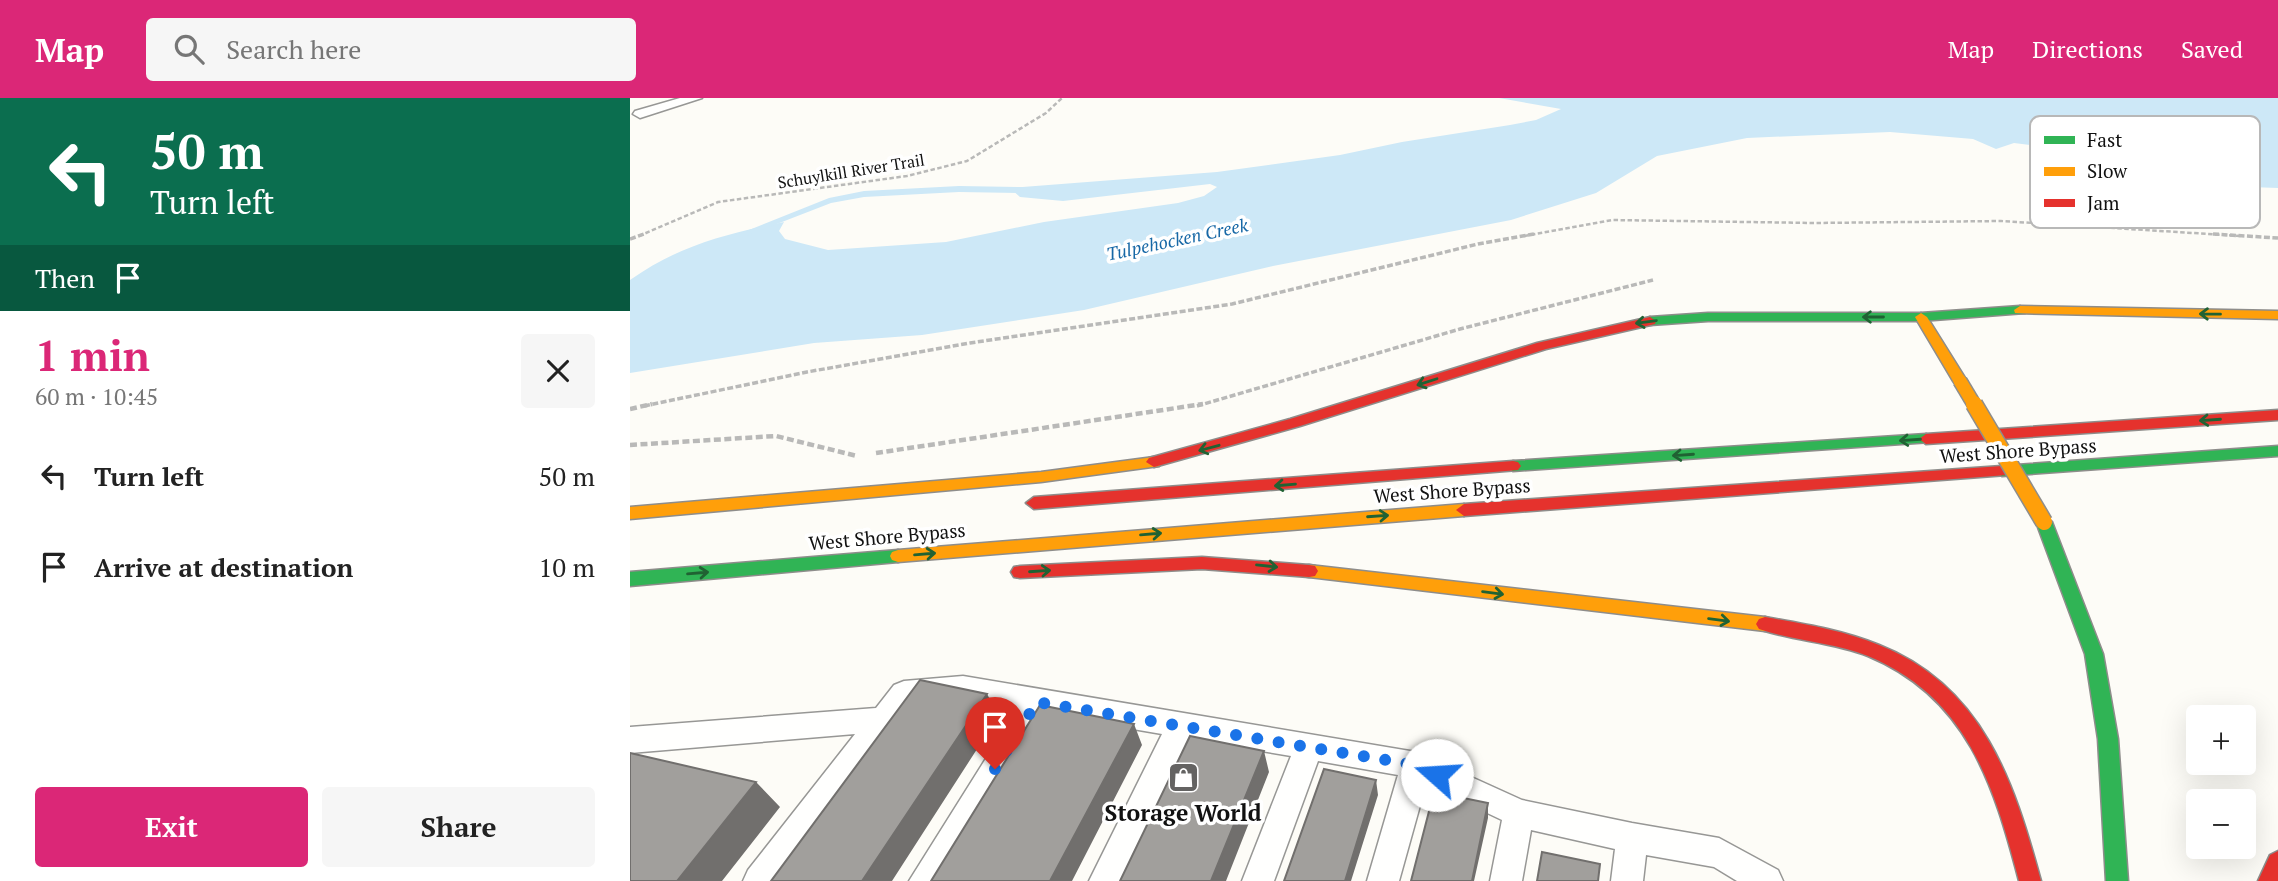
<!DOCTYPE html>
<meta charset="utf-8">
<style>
body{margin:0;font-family:"PT Serif",serif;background:#f6f6f6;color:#222;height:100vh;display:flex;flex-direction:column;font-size:26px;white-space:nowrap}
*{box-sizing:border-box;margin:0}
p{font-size:23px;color:#767676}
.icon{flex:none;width:38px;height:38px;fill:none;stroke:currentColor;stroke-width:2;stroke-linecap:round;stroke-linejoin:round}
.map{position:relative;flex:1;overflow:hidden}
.details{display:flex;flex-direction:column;background:#fff;width:630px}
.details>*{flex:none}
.top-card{background:#0b6e4f;color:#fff;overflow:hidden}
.controls{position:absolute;left:1556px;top:607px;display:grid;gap:14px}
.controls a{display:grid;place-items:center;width:70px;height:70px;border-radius:7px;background:#fff;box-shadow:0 7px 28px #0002;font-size:35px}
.pin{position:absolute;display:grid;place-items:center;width:60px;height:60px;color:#fff;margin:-72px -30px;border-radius:50% 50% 50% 0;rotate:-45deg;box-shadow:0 0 7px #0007}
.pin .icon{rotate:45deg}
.me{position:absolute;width:77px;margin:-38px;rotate:289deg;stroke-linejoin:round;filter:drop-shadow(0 0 5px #0008)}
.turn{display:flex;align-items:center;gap:24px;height:147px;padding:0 35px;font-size:32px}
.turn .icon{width:91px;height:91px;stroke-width:2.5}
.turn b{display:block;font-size:49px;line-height:60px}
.then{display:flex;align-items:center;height:66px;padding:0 35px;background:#0003;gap:14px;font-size:26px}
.round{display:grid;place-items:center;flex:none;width:74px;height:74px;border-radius:7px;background:#f6f6f6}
.overview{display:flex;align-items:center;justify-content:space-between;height:119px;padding:0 35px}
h1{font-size:42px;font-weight:800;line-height:52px;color:#db2777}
.primary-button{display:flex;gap:14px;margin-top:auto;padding:14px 35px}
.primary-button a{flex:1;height:80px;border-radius:7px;background:#db2777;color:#fff;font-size:28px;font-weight:800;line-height:80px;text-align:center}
.primary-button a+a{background:#f6f6f6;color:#222}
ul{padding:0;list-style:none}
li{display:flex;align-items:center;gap:21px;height:91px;padding:0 35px}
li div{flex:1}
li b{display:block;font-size:26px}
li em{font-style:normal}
header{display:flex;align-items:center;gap:42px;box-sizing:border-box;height:98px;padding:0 35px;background:#db2777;color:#fff}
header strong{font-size:33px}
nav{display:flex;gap:38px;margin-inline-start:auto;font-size:24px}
.search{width:490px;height:63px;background:#f6f6f6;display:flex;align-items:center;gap:18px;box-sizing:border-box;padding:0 24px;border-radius:7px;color:#767676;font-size:26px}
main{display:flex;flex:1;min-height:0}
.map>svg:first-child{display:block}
.water{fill:#cde8f7}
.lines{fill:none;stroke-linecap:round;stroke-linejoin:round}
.stream{fill:#cde8f7;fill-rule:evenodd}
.lane-casing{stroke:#979795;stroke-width:3}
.fast-casing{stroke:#8e8d8b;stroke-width:3}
.slow-casing{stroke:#8e8d8b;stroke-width:3}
.jam-casing{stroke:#8e8d8b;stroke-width:3}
.path-far2{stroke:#b9b9b8;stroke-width:2.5;stroke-dasharray:4.5 2.5;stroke-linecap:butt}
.path-far1{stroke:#b9b9b8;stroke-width:3.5;stroke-dasharray:6 2.5;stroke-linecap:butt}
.path{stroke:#b9b9b8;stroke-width:4.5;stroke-dasharray:7 3.5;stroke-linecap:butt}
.lane{fill:#fffffe;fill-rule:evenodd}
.fast{fill:#30b455;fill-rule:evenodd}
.slow{fill:#ff9f0a;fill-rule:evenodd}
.jam{fill:#e5322d;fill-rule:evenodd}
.slow-bridge-far1-casing{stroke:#8e8d8b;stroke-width:16;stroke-linecap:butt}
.slow-bridge-casing{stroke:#8e8d8b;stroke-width:19;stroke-linecap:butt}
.slow-bridge-far1{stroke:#ff9f0a;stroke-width:13}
.slow-bridge{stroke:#ff9f0a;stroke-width:16}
.shaded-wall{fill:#716f6d}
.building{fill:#a19f9c;stroke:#716f6d;stroke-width:2}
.oneway{stroke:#206233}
.route{stroke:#1a73e8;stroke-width:12;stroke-dasharray:0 21.6}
.labels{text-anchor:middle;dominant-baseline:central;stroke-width:7;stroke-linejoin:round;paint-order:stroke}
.far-street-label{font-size:16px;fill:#111;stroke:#fff}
.far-water-label{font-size:18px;font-style:italic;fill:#1768a6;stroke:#fff}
.street-label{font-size:19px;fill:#111;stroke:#fff}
.near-poi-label{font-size:23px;font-weight:bold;fill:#111;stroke:#fff}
.key{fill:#fff;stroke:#b8b8b8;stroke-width:2}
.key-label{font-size:19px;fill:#111}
</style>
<header>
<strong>Map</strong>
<div class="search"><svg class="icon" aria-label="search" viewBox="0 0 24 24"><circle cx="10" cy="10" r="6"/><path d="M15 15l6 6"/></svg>Search here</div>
<nav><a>Map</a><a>Directions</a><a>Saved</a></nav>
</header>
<main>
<section class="details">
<div class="top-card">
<div class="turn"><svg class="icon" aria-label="left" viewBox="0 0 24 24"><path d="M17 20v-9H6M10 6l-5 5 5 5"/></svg><div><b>50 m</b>Turn left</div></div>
<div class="then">Then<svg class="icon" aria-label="arrive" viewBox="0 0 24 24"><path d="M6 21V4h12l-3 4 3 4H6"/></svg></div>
</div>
<div class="overview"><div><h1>1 min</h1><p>60 m · 10:45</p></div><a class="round"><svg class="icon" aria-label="close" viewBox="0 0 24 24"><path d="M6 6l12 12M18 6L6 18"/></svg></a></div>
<ul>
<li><svg class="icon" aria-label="left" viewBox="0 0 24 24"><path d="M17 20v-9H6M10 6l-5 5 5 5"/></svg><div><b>Turn left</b></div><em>50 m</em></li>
<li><svg class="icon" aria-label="arrive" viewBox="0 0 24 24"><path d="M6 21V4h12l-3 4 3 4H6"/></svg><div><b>Arrive at destination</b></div><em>10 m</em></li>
</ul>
<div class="primary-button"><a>Exit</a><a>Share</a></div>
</section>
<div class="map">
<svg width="1648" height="783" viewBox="0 0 1648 783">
<rect width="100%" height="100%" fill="#fdfcf7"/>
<path class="water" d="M 869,0 L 1648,0 L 1648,90 L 1592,88 L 1441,52 L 1384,45 L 1366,51 L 1343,41 L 1260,34 L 1117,40 L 1027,58 L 966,95 L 881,122 L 643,168 L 454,212 L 292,237 L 184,245 L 0,275 L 0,182 C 50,147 95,136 154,124 L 149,133 L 155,141 L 198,152 L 316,144 L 414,124 L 548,105 L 574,98 L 587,89 L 580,86 L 433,103 L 390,99 L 380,90 L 587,74 L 710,57 L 772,44 L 880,27 L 906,22 L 931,11 Z"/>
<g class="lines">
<path class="stream" d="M 329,88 L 393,89 L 397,92 L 393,95 L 329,94 L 234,99 L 201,105 L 111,140 L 105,140 L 104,138 L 199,100 L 234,93 Z"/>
<defs>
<path id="lane" d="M 50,0 L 72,0 L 10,20 L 3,16 L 5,13 Z
M 333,578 L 786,654 L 892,702 L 1002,725 L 1089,740 L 1148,772 L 1153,783 L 1107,783 L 1084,769 L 1016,757 L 1013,783 L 981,783 L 985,751 L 901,732 L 892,783 L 860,783 L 872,722 L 796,686 L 769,783 L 737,783 L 768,677 L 688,663 L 644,783 L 612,783 L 661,658 L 559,641 L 492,783 L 459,783 L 532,636 L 415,616 L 313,783 L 279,783 L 387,611 L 333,602 L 282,606 L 149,783 L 113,783 L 118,772 L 225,636 L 0,655 L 0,629 L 246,610 L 264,587 L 274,583 Z"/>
<path id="fast" d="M 1390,208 L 1396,212 L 1395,215 L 1291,223 L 1078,223 L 1020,227 L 1014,223 L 1020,219 L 1078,215 L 1291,215 Z
M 1296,336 L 1301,338 L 1303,341 L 1301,344 L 883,373 L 875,368 L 883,363 Z
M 1648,348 L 1648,358 L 1372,378 L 1364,373 L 1372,368 Z
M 1414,418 L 1422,424 L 1473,556 L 1488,641 L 1498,783 L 1476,783 L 1468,641 L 1455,556 L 1406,424 Z
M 268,452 L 274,454 L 276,458 L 274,462 L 268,464 L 0,488 L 0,474 Z"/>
<path id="slow" d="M 1390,208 L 1648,213 L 1648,221 L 1385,215 L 1384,212 Z
M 1291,215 L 1297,219 L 1337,283 L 1335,286 L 1325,286 L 1323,283 L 1285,219 Z
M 524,359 L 532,364 L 529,368 L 411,384 L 0,421 L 0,409 L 411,374 Z
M 834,406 L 842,412 L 834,418 L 268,464 L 262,462 L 260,458 L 262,454 L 268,452 Z
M 679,467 L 1135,519 L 1141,521 L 1144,526 L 1141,531 L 1135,533 L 679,479 L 673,478 L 670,473 L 673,468 Z"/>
<path id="jam" d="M 1020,219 L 1026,223 L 1025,226 L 916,251 L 670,328 L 524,369 L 516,364 L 519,360 L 660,321 L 907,245 Z
M 1648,312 L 1648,322 L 1296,346 L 1289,341 L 1296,336 Z
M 883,363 L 888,364 L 891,368 L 888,372 L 404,411 L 396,405 L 404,399 Z
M 1372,368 L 1377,369 L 1380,373 L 1377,377 L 834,418 L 826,412 L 834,406 Z
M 572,459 L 679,467 L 685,468 L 688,473 L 685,478 L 679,479 L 572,471 L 390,480 L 384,479 L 381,474 L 384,469 L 390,468 Z
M 1135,519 C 1174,526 1212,532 1249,547 C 1353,588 1384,684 1411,783 L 1389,783 C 1364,687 1337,599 1238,558 C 1202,544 1164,543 1129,531 L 1126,526 L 1129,521 Z
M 1648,753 L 1648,783 L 1628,783 L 1640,757 Z"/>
</defs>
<use href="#lane" class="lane-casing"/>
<use href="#fast" class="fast-casing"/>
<use href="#slow" class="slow-casing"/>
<use href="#jam" class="jam-casing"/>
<path class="path-far2" d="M 9,138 L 88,104 L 277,78 L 337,63 L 416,15 L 432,0
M 894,138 L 982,122 L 1185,125 L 1371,123 L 1611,138"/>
<path class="path-far1" d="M 1583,136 L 1648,140
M 0,141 L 14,136
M 14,308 L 177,274 L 340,245 L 602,206 L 848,146 L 904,136
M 567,308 L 830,231 L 1023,182"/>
<path class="path" d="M 0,311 L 22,306
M 0,347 L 146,338 L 227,358
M 246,355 L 573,306"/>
<use href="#lane" class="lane"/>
<use href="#fast" class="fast"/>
<use href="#slow" class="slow"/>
<use href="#jam" class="jam"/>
<defs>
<path id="slow-bridge-far1" d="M 1330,283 L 1345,308"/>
<path id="slow-bridge" d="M 1344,306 L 1414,424"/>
</defs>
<use href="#slow-bridge-far1" class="slow-bridge-far1-casing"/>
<use href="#slow-bridge" class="slow-bridge-casing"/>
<use href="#slow-bridge-far1" class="slow-bridge-far1"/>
<use href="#slow-bridge" class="slow-bridge"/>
</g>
<path class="shaded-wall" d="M 357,596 L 369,617 L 262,783 L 232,783 Z
M 504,626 L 512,647 L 442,783 L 420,783 Z
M 634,653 L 639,674 L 596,783 L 581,783 Z
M 746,682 L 748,697 L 721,783 L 715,783 Z
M 126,684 L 150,709 L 92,783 L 47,783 Z
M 858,705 L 858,720 L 844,783 L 842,783 Z"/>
<path class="building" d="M 290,582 L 357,596 L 232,783 L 141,783 Z
M 410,607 L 504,626 L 420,783 L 301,783 Z
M 560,638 L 634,653 L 581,783 L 490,783 Z
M 0,655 L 126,684 L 47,783 L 0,783 Z
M 694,671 L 746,682 L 715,783 L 654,783 Z
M 804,694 L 858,705 L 842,783 L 781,783 Z
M 912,754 L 970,766 L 968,783 L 907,783 Z"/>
<defs><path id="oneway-shaft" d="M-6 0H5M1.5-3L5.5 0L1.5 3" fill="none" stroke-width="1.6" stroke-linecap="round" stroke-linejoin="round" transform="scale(1.75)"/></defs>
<g class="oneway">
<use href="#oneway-shaft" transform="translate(1580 216) rotate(-179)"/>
<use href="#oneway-shaft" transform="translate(1243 219) rotate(180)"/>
<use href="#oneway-shaft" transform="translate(1016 224) rotate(172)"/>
<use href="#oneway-shaft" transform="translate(797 284) rotate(162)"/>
<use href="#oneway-shaft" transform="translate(1580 322) rotate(176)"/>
<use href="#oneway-shaft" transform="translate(1280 342) rotate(176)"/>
<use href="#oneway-shaft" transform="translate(579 350) rotate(165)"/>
<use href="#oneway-shaft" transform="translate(1053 357) rotate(176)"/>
<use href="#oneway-shaft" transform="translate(655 387) rotate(175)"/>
<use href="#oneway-shaft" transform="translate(748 418) rotate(-4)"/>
<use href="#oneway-shaft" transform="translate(521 436) rotate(-5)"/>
<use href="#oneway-shaft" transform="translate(295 456) rotate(-5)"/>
<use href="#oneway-shaft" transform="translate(637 468) rotate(6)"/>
<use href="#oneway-shaft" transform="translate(410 473) rotate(-4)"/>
<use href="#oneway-shaft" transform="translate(68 475) rotate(-5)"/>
<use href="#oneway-shaft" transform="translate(863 495) rotate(7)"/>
<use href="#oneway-shaft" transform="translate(1089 522) rotate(7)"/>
</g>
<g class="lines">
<path class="route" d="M 365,671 L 407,604 L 786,667 L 807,677"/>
</g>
<defs>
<symbol id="shop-square" viewBox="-11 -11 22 22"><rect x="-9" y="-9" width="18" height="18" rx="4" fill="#646362" stroke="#fff"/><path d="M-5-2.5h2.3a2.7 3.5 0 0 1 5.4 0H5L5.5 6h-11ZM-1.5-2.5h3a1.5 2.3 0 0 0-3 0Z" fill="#fff"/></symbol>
</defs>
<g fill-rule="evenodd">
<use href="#shop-square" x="536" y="662" width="35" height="35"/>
</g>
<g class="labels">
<g class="far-street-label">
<text transform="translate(221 73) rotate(-9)">Schuylkill River Trail</text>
</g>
<g class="far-water-label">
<text transform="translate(547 141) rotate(-12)">Tulpehocken Creek</text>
</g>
<g class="street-label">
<text transform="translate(1388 352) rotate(-4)">West Shore Bypass</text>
<text transform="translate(822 392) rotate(-4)">West Shore Bypass</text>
<text transform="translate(257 438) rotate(-5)">West Shore Bypass</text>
</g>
<g class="near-poi-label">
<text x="553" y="714">Storage World</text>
</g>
</g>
<rect x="1400" y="18" width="230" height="112" rx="10" class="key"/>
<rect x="1414" y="38" width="31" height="8" fill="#30b455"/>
<rect x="1414" y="69" width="31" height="9" fill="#ff9f0a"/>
<rect x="1414" y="101" width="31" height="8" fill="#e5322d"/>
<g class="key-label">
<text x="1457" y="49">Fast</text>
<text x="1457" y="80">Slow</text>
<text x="1457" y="112">Jam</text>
</g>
</svg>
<div class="controls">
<a>+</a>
<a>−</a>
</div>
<div class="pin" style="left:365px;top:671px;background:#d93025"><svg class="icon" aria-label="arrive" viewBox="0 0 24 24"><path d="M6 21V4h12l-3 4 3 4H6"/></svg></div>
<svg class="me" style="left:807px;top:677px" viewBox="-20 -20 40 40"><circle r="19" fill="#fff"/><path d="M0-13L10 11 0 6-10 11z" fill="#1a73e8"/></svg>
</div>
</main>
